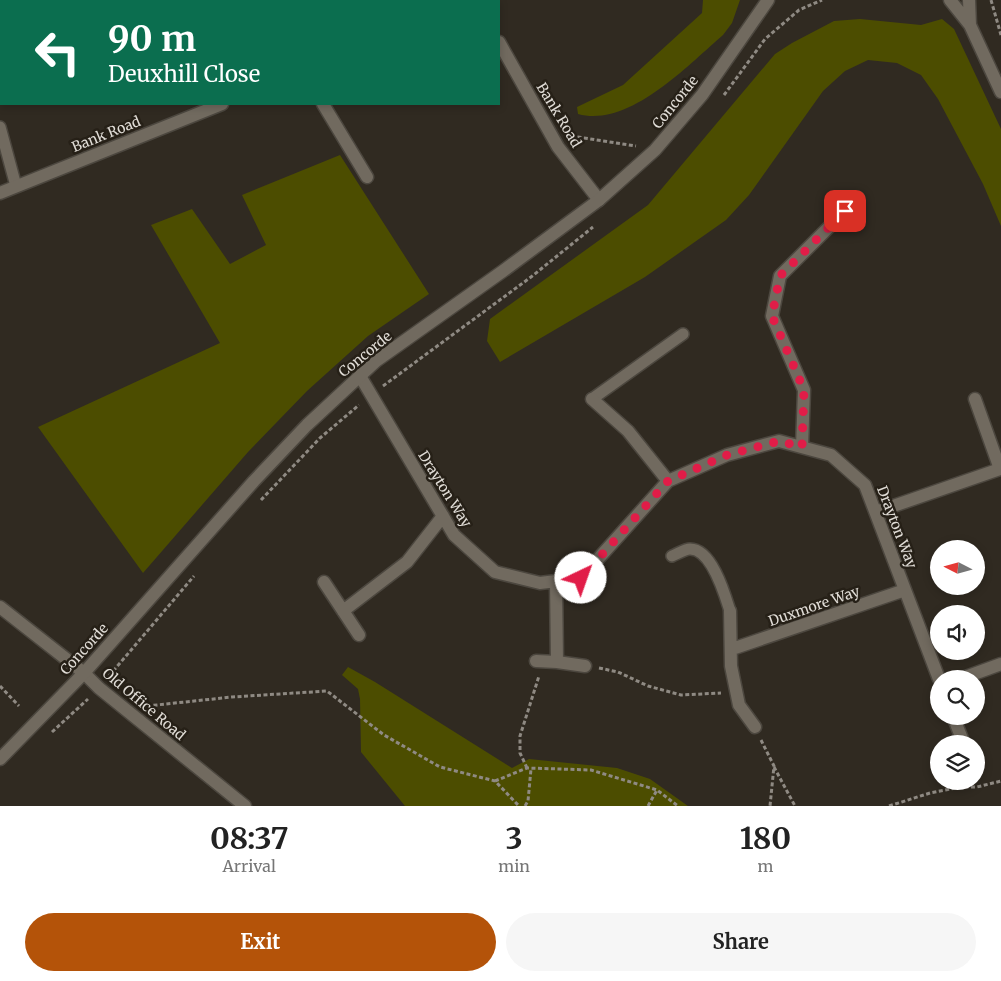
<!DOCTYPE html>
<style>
body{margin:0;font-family:Merriweather,serif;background:#f6f6f6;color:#222;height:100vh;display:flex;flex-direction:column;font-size:19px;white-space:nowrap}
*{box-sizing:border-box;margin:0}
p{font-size:16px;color:#767676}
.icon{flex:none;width:28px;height:28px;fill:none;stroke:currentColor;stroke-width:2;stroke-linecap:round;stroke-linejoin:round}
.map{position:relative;height:806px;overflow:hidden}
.details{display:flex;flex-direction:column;background:#fff;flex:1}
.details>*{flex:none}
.guide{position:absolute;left:0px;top:0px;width:500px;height:105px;box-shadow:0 2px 8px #0003;background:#0b6e4f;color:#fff;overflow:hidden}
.needle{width:32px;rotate:276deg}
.tools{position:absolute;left:930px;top:540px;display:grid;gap:10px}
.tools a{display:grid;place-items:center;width:55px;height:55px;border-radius:50%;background:#fff;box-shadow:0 2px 8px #0003;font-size:25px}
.pin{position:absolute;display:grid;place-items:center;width:42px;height:42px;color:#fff;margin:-21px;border-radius:10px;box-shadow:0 2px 8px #0006}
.me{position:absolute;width:55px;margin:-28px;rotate:42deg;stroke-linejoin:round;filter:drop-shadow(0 0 4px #0008)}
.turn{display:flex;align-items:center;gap:18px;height:105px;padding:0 25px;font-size:22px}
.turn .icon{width:65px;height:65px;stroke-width:2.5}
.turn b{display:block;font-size:35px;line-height:42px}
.eta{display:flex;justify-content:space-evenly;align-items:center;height:85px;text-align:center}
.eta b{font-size:30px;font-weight:700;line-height:35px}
.cta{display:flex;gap:10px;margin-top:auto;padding:10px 25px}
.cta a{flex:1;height:58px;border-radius:30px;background:#b45309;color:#fff;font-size:20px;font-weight:700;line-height:58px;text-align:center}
.cta a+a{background:#f6f6f6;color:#222}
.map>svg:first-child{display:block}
.green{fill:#4c4d00}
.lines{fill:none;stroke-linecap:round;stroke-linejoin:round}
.service-casing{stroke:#4c473f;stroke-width:14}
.minor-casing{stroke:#4c473f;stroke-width:15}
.tertiary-casing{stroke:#4c473f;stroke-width:15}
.secondary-casing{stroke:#4c473f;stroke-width:15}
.path{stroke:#8f8a83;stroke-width:3;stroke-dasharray:4 2.5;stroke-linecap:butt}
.service{stroke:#716a5f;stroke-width:11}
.minor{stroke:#716a5f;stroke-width:12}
.tertiary{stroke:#716a5f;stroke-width:12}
.secondary{stroke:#716a5f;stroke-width:12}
.route{stroke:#e11d48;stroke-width:9;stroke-dasharray:0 16.2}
.labels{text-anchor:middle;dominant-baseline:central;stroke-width:5;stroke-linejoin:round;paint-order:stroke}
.street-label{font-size:14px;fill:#e1ddd7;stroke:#262017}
</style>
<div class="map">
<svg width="1001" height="806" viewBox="0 0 1001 806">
<rect width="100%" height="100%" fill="#302a21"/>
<path class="green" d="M 703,0 L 740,0 L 732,23 L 723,35 C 687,66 629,128 578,114 L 577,107 L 623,85 L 702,13 Z
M 860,19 L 921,25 L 942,19 L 954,29 L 1001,129 L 1001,226 L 983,184 L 938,99 L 921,75 L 897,63 L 868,60 L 845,71 L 823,91 L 749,195 L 726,220 L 645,277 L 500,362 L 487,341 L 490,319 L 648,205 L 775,54 L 792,43 L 834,21 Z
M 340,155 L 429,294 L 368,336 L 307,391 L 248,452 L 143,573 L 38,427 L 220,343 L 151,225 L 192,209 L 230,264 L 266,245 L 242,195 Z
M 348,667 L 375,682 L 512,768 L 529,759 L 617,768 L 650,779 L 688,806 L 405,806 L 361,752 L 360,699 L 358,689 L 342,675 Z"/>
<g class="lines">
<defs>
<path id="service" d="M 0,127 L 16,186
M 592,399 L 683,334
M 672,556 C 677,554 685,549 690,549 C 712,549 725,595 730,611"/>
<path id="minor" d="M 187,0 L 188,1
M 475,0 L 476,1
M 102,1 L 103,0
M 388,1 L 390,0
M 499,42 L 558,147 L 599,200
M 323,104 L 367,177
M 0,193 L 222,104
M 360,376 L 454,535 L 495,572 L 540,583 L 581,578 L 668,481 L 727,455 L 779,441 L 831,455 L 865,485 L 939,679
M 592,399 L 628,431 L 668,481
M 802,447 L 804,390 L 772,316 L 780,276 L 858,198
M 876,512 L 1000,469 L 975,399
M 324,582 L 359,635
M 556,582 L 557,662
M 0,607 L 84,673 L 99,688 L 245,806
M 343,611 L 407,562 L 443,516
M 730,611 L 731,666 L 739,705 L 755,727
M 732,649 L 905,590
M 536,661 L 557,662 L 585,666
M 960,679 L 1001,664
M 953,716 L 964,744"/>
<path id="tertiary" d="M 0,759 L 84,673 L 254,481 L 307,425 L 376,361 L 503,271 L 599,200 L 655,150 L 702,95 L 768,0"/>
<path id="secondary" d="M 950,0 L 970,25 L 1001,92
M 969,0 L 970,25"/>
</defs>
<use href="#service" class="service-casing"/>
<use href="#minor" class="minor-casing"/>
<use href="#tertiary" class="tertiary-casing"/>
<use href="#secondary" class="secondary-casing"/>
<path class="path" d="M 991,0 L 1001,35
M 724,95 L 765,39 L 799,10 L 822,0
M 571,136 L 636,146
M 383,386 L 531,277 L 593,227
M 261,500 L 320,438 L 359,405
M 599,668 L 618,672 L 648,686 L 681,695 L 721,693
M 109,676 L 194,576
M 0,686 L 19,706
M 147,706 L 232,697 L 327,691 L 384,735 L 440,767 L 495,781 L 519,806
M 52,732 L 88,699
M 761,740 L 774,766 L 770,806
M 774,767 L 795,806
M 527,768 L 520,753 L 520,736 L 539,676
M 495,781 L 527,768 L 591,770 L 657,790 L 678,806
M 525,806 L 528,801 L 531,769
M 648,806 L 657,790
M 889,806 L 930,793 L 961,787 L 977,787 L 1001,781"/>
<use href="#service" class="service"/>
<use href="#minor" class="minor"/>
<use href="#tertiary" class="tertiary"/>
<use href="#secondary" class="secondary"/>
</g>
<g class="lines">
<path class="route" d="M 581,578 L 668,481 L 727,455 L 779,441 L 802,447 L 804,390 L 772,316 L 780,276 L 845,211"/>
</g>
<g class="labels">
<g class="street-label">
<text transform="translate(675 102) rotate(-51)">Concorde</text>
<text transform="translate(559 115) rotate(59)">Bank Road</text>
<text transform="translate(106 134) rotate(-22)">Bank Road</text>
<text transform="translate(365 354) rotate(-39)">Concorde</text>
<text transform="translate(445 489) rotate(58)">Drayton Way</text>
<text transform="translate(897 527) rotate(69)">Drayton Way</text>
<text transform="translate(814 606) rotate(-19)">Duxmore Way</text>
<text transform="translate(84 649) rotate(-48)">Concorde</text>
<text transform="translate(144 704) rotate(40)">Old Office Road</text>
</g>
</g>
</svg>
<div class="tools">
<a><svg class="needle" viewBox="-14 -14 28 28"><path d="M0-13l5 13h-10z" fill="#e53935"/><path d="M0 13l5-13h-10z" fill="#767676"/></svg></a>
<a><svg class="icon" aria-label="sound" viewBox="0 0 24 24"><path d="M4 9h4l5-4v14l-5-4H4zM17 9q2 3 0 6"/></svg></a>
<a><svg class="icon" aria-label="search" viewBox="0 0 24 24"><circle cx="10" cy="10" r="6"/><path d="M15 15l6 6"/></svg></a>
<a><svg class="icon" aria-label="layers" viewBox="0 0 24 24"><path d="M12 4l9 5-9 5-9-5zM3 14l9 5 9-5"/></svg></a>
</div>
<div class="pin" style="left:845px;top:211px;background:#d93025"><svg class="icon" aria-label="arrive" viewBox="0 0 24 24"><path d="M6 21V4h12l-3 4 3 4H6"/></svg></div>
<svg class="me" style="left:581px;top:578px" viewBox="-20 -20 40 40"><circle r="19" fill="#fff"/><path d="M0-13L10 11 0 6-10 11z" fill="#e11d48"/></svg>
<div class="guide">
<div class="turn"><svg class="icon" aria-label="left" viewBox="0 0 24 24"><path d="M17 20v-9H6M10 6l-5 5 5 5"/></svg><div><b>90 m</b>Deuxhill Close</div></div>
</div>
</div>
<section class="details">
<div class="eta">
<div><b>08:37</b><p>Arrival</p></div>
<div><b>3</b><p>min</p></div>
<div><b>180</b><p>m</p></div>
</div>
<div class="cta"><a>Exit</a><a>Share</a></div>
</section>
